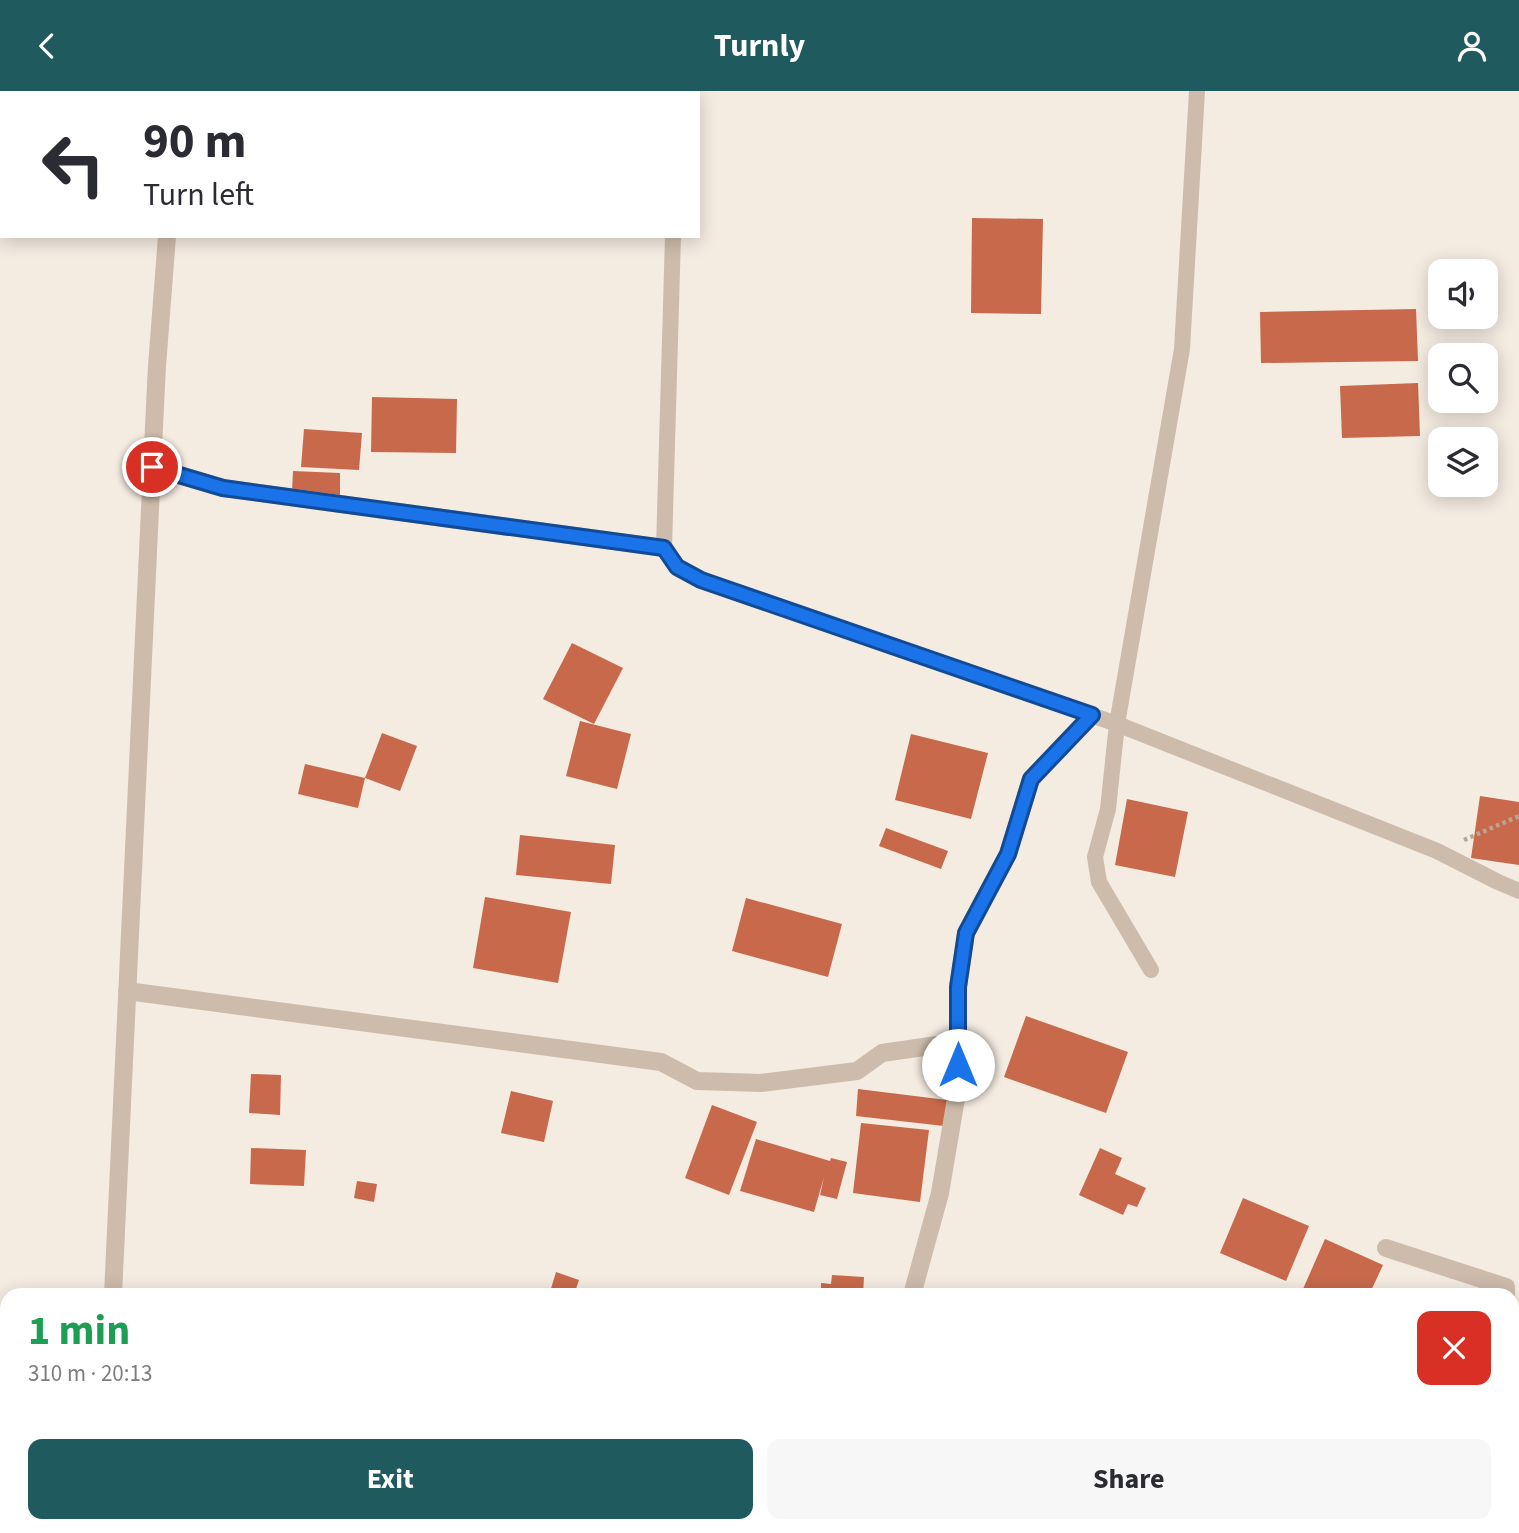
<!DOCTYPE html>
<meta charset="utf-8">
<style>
body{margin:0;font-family:"Source Sans 3",sans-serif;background:#f7f7f7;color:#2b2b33;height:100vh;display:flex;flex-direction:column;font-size:26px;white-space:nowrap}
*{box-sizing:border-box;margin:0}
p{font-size:23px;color:#7c7c81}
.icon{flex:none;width:38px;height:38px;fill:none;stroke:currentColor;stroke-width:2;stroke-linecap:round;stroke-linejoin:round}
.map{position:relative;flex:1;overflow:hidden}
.side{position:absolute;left:0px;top:1197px;width:1519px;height:245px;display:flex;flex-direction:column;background:#fff;border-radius:21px 21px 0 0;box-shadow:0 4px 18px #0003}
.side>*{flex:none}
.guide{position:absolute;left:0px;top:0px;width:700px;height:147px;box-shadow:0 4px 18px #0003;background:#fff;color:#2b2b33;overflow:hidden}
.fabs{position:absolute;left:1428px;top:168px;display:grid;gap:14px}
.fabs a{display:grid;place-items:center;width:70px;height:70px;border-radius:14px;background:#fff;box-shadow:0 4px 18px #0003;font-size:35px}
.pin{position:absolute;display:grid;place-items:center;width:60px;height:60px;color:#fff;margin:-30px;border:4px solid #fff;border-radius:50%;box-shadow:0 2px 7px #0007}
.me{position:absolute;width:77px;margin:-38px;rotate:0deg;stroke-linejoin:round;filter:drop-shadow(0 0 5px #0008)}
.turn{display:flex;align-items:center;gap:24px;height:147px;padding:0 28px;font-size:32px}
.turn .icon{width:91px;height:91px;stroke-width:2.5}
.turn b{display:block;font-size:49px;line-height:60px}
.round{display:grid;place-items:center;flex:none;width:74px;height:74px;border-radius:14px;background:#f7f7f7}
.headline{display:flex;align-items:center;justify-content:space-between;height:119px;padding:0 28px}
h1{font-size:42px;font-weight:700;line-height:52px;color:#1e9e55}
.cta{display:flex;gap:14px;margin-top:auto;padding:14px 28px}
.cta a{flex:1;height:80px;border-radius:14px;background:#1f5a5e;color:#fff;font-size:28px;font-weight:700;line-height:80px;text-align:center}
.cta a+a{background:#f7f7f7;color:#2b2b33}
header{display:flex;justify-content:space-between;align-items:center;height:91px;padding:0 28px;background:#1f5a5e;color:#fff;font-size:32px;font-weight:700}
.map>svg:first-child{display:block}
.building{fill:#c8694b}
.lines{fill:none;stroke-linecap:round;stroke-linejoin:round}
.path{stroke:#b9a596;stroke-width:4.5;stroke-dasharray:3.5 3.5;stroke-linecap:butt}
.lane{stroke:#cdbbac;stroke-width:16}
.street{stroke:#cdbbac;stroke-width:18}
.route-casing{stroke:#114b97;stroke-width:18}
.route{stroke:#1a73e8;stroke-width:12}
</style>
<header><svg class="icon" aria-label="back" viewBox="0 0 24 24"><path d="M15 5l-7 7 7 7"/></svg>Turnly<svg class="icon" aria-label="person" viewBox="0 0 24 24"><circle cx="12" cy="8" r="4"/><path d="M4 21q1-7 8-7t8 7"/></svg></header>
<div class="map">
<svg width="1519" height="1442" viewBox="0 0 1519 1442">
<rect width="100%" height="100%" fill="#f4ebe1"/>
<path class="building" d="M 972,127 L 1043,128 L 1041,223 L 971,222 Z
M 1416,218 L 1418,270 L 1261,272 L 1260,221 Z
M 1418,292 L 1420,345 L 1342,347 L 1340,295 Z
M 372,306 L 457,308 L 456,362 L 371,361 Z
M 304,338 L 362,342 L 359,379 L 301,376 Z
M 293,380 L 340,382 L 340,404 L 292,401 Z
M 572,552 L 623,577 L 594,633 L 543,608 Z
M 580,630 L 631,643 L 617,698 L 566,685 Z
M 382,642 L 417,655 L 400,700 L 365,687 Z
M 911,643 L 988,662 L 971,728 L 895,709 Z
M 305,673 L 365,687 L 358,717 L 298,703 Z
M 1480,705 L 1519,711 L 1519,774 L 1471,767 Z
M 1127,708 L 1188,721 L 1175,786 L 1115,774 Z
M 886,737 L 948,760 L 941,778 L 879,755 Z
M 520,744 L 615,754 L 611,793 L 516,784 Z
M 485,806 L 571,821 L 558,892 L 473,877 Z
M 746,807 L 842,833 L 828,886 L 732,860 Z
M 1026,925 L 1128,961 L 1106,1022 L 1004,986 Z
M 251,983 L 281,984 L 280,1024 L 249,1022 Z
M 858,998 L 947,1009 L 944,1035 L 856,1025 Z
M 511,1000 L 553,1010 L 544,1051 L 501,1042 Z
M 712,1014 L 757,1031 L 729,1104 L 685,1087 Z
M 861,1032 L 929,1039 L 920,1111 L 853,1102 Z
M 756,1048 L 830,1070 L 831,1067 L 847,1071 L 837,1108 L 820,1104 L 824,1086 L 814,1121 L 740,1100 Z
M 251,1057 L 306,1059 L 304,1095 L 250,1093 Z
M 1100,1057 L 1122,1067 L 1115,1083 L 1146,1097 L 1137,1116 L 1128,1113 L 1123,1124 L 1079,1104 Z
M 357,1090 L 377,1093 L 374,1111 L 354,1107 Z
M 1243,1107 L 1309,1135 L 1286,1190 L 1220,1162 Z
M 1325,1148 L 1383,1174 L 1369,1204 L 1318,1204 L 1303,1198 Z
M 556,1181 L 579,1189 L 574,1204 L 549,1204 Z
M 832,1184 L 864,1186 L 863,1204 L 821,1203 L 821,1192 L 831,1193 Z
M 688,1435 L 726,1435 L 736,1439 L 735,1442 L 685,1442 Z
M 746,1435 L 792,1435 L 790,1442 L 743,1442 Z
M 879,1435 L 892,1435 L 910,1442 L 876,1442 Z"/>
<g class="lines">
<path class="path" d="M 1464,749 L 1519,725"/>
<path class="lane" d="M 678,2 L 678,0
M 673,145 L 664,457 L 677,476 L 701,489 L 1117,633 L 1437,760 L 1498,791 L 1519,800
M 1151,879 L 1099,791 L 1095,766 L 1108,718 L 1117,633 L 1182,258 L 1197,0"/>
<path class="street" d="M 177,2 L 177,0
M 152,376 L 223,397 L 664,457
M 127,900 L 661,971 L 697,990 L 761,992 L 857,980 L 882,962 L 958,951
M 1386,1157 L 1506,1196 L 1506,1204
M 113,1204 L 152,376 L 157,275 L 167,145
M 912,1204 L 940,1102 L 958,996 L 958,896 L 966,842 L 1008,763 L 1031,688 L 1092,624
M 0,1343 L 7,1340
M 82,1442 L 82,1435
M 816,1442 L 819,1435
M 1146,1442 L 1148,1435
M 1459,1442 L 1461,1435"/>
</g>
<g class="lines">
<defs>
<path id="route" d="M 152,376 L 223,397 L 664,457 L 677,476 L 701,489 L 1092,624 L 1031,688 L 1008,763 L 966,842 L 958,896 L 958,974"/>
</defs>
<use href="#route" class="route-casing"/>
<use href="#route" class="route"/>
</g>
</svg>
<div class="fabs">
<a><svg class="icon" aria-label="sound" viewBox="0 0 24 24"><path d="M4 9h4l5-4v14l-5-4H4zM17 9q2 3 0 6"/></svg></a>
<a><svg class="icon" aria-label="search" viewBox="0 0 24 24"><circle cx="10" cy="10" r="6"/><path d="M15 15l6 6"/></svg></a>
<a><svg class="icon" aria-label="layers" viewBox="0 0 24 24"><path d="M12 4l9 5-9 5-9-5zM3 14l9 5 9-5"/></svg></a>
</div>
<div class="pin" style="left:152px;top:376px;background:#d93025"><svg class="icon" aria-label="arrive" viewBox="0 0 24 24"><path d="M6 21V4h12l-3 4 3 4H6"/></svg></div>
<svg class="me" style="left:958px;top:974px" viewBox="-20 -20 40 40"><circle r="19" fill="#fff"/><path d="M0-13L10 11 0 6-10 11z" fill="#1a73e8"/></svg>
<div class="guide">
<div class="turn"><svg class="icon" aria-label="left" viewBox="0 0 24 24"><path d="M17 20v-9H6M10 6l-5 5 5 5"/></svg><div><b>90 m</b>Turn left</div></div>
</div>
<section class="side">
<div class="headline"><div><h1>1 min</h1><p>310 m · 20:13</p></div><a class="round" style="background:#d93025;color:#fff"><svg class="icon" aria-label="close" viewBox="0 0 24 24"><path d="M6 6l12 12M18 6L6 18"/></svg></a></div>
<div class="cta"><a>Exit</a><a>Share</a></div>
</section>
</div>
